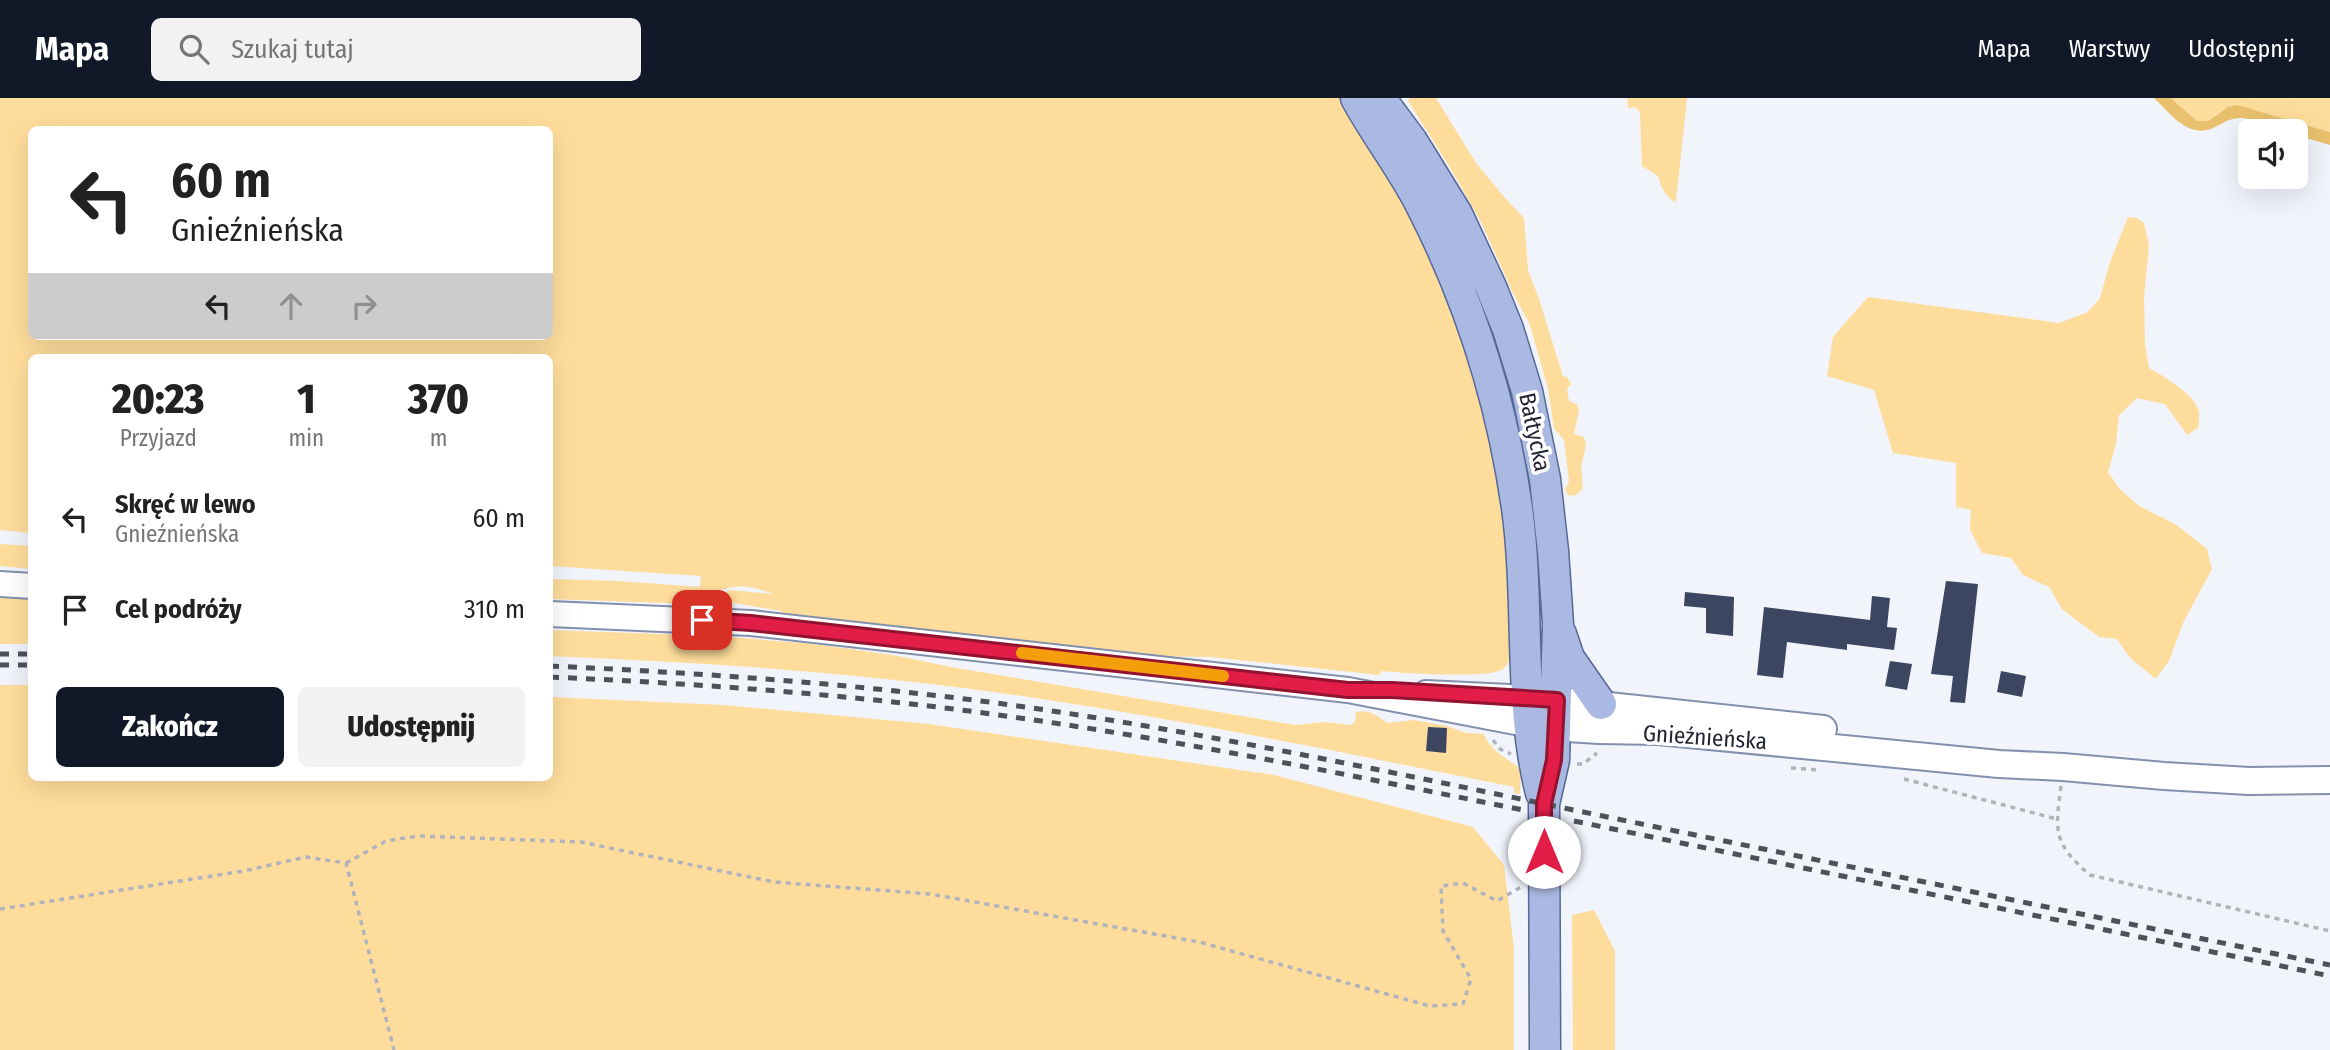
<!DOCTYPE html>
<html lang="pl">
<meta charset="utf-8">
<style>
body{margin:0;font-family:"Fira Sans Condensed",sans-serif;background:#f2f2f2;color:#222;height:100vh;display:flex;flex-direction:column;font-size:26px;white-space:nowrap}
*{box-sizing:border-box;margin:0}
p{font-size:23px;color:#767676}
.icon{flex:none;width:38px;height:38px;fill:none;stroke:currentColor;stroke-width:2;stroke-linecap:round;stroke-linejoin:round}
.map{position:relative;flex:1;overflow:hidden}
.details{position:absolute;left:28px;top:256px;width:525px;height:427px;display:flex;flex-direction:column;background:#fff;border-radius:10px;box-shadow:0 7px 28px #0002}
.details>*{flex:none}
.guide{position:absolute;left:28px;top:28px;width:525px;height:214px;border-radius:10px;box-shadow:0 7px 28px #0002;background:#fff;color:#222;overflow:hidden}
.controls{position:absolute;left:2238px;top:21px;display:grid;gap:14px}
.controls a{display:grid;place-items:center;width:70px;height:70px;border-radius:10px;background:#fff;box-shadow:0 7px 28px #0002;font-size:35px}
.pin{position:absolute;display:grid;place-items:center;width:60px;height:60px;color:#fff;margin:-30px;border-radius:14px;box-shadow:0 4px 10px #0006}
.me{position:absolute;width:77px;margin:-38px;rotate:0deg;stroke-linejoin:round;filter:drop-shadow(0 0 5px #0008)}
.turn{display:flex;align-items:center;gap:24px;height:147px;padding:0 28px;font-size:32px}
.turn .icon{width:91px;height:91px;stroke-width:2.5}
.turn b{display:block;font-size:49px;line-height:60px}
.lanes{display:flex;align-items:center;height:66px;padding:0 28px;background:#0003;justify-content:center;gap:35px;direction:ltr}
.lanes .off{opacity:.35}
.eta{display:flex;justify-content:space-evenly;align-items:center;height:119px;text-align:center}
.eta b{font-size:42px;font-weight:800;line-height:49px}
.button{display:flex;gap:14px;margin-top:auto;padding:14px 28px}
.button a{flex:1;height:80px;border-radius:10px;background:#111827;color:#fff;font-size:28px;font-weight:800;line-height:80px;text-align:center}
.button a+a{background:#f2f2f2;color:#222}
ul{padding:0;list-style:none}
li{display:flex;align-items:center;gap:21px;height:91px;padding:0 28px}
li div{flex:1}
li b{display:block;font-size:26px}
li em{font-style:normal}
header{display:flex;align-items:center;gap:42px;box-sizing:border-box;height:98px;padding:0 35px;background:#111827;color:#fff}
header strong{font-size:33px}
nav{display:flex;gap:38px;margin-inline-start:auto;font-size:24px}
.search{width:490px;height:63px;background:#f2f2f2;display:flex;align-items:center;gap:18px;box-sizing:border-box;padding:0 24px;border-radius:10px;color:#767676;font-size:26px}
.map>svg:first-child{display:block}
.green{fill:#fedd9c;fill-rule:evenodd}
.water{fill:#e9c16e}
.building{fill:#3c4661}
.lines{fill:none;stroke-linecap:round;stroke-linejoin:round}
.tertiary-casing{stroke:#8390ad;stroke-width:28}
.secondary-casing{stroke:#8390ad;stroke-width:30}
.primary-casing{stroke:#566897;stroke-width:33}
.path{stroke:#b0b3bc;stroke-width:3.5;stroke-dasharray:5 5;stroke-linecap:butt}
.tertiary{stroke:#fff;stroke-width:24}
.secondary{stroke:#fff;stroke-width:26}
.primary{stroke:#aab9e2;stroke-width:30}
.rail{stroke:#4d515c;stroke-width:5;stroke-dasharray:9 9;stroke-linecap:butt}
.route-casing{stroke:#92132f;stroke-width:18}
.route{stroke:#e11d48;stroke-width:12}
.slow{stroke:#f59e0b;stroke-width:12}
.labels{text-anchor:middle;dominant-baseline:central;stroke-width:7;stroke-linejoin:round;paint-order:stroke}
.street-label{font-size:23px;fill:#222632;stroke:#fff}
</style>
<header>
<strong>Mapa</strong>
<div class="search"><svg class="icon" aria-label="search" viewBox="0 0 24 24"><circle cx="10" cy="10" r="6"/><path d="M15 15l6 6"/></svg>Szukaj tutaj</div>
<nav><a>Mapa</a><a>Warstwy</a><a>Udostępnij</a></nav>
</header>
<div class="map">
<svg width="2330" height="952" viewBox="0 0 2330 952">
<rect width="100%" height="100%" fill="#f1f4fb"/>
<path class="green" d="M 0,0 L 1339,0 L 1398,88 L 1466,241 L 1505,393 L 1511,557 C 1510,562 1507,568 1503,571 C 1490,581 1400,575 1381,573 L 1380,577 L 1210,559 L 1138,558 L 782,519 L 781,513 L 728,504 L 724,501 L 723,496 L 730,492 L 773,496 C 761,491 745,487 733,489 C 722,491 716,496 704,494 L 701,502 L 693,506 L 550,501 L 550,481 L 619,483 L 700,489 L 701,478 L 550,468 L 550,259 L 32,259 L 31,435 L 0,432 ZM 32,32 L 550,32 L 550,238 L 32,238 Z
M 1410,0 L 1436,0 L 1476,65 L 1505,100 L 1524,120 L 1528,172 L 1539,201 L 1563,278 L 1567,279 L 1571,286 L 1567,291 L 1569,303 L 1577,306 L 1579,312 L 1574,336 L 1584,339 L 1586,346 L 1581,370 L 1583,390 L 1575,398 L 1568,397 L 1565,392 L 1569,383 L 1564,342 L 1554,330 L 1548,291 L 1530,227 L 1513,195 L 1481,124 L 1451,71 L 1408,3 Z
M 1627,0 L 1687,0 L 1676,104 C 1665,99 1661,89 1658,78 L 1642,68 L 1640,15 L 1636,9 L 1628,10 Z
M 2171,0 L 2330,0 L 2330,34 L 2255,12 L 2220,14 L 2208,23 L 2197,23 Z
M 2128,119 L 2137,120 L 2144,125 L 2149,147 L 2144,199 L 2145,246 L 2149,270 C 2163,278 2196,297 2199,314 C 2200,318 2198,326 2198,330 L 2187,337 L 2165,306 L 2137,300 L 2119,317 L 2116,346 L 2108,374 L 2119,390 L 2139,408 L 2175,426 L 2207,451 L 2212,471 L 2183,525 L 2169,563 L 2156,581 L 2130,560 L 2117,541 L 2099,539 L 2062,511 L 2049,489 L 2023,477 L 2011,460 L 1982,455 L 1970,432 L 1971,412 L 1956,409 L 1956,365 L 1893,355 L 1874,292 L 1827,278 L 1833,239 L 1868,199 L 2059,225 L 2088,214 L 2100,200 L 2110,164 Z
M 0,446 L 31,448 L 31,471 L 0,468 Z
M 0,495 L 31,499 L 31,546 L 0,546 Z
M 550,532 L 718,538 L 814,546 L 893,557 L 951,569 L 1296,627 L 1325,624 L 1351,627 L 1355,624 L 1356,614 C 1369,611 1378,618 1387,625 L 1413,622 L 1447,628 L 1466,635 L 1484,636 C 1490,653 1508,661 1521,671 L 1520,696 L 1514,695 L 1514,689 C 1355,657 1196,624 1035,600 C 874,575 712,565 550,558 Z
M 0,587 L 31,587 L 32,679 L 550,679 L 550,599 L 723,607 L 929,626 L 1274,677 L 1473,729 L 1504,767 L 1514,851 L 1514,952 L 0,952 Z
M 1594,812 L 1615,853 L 1615,952 L 1573,952 L 1572,817 Z"/>
<path class="water" d="M 2154,0 L 2171,0 L 2197,23 L 2208,23 L 2228,9 L 2237,7 L 2330,34 L 2330,47 L 2296,37 L 2296,33 C 2277,33 2262,22 2243,20 C 2230,19 2224,25 2213,30 C 2188,41 2170,15 2154,0 Z"/>
<path class="building" d="M 1946,483 L 1978,486 L 1965,605 L 1950,604 L 1953,578 L 1931,576 Z
M 1685,494 L 1734,499 L 1733,538 L 1706,535 L 1706,510 L 1684,508 Z
M 1872,498 L 1890,500 L 1887,529 L 1897,530 L 1894,552 L 1847,546 L 1847,552 L 1787,544 L 1783,580 L 1757,577 L 1764,509 L 1870,522 Z
M 1890,563 L 1912,566 L 1907,592 L 1885,588 Z
M 2001,573 L 2026,578 L 2022,599 L 1997,594 Z
M 1428,629 L 1447,630 L 1446,655 L 1426,653 Z"/>
<g class="lines">
<defs>
<path id="tertiary" d="M 0,486 L 32,488
M 550,516 L 751,525 L 1348,592 L 1531,627
M 1426,595 L 1529,600"/>
<path id="secondary" d="M 1534,600 L 1823,631
M 1536,628 L 1599,632 L 1658,633 L 1999,666 L 2063,669 L 2164,678 L 2249,683 L 2330,682"/>
<path id="primary" d="M 1356,0 C 1376,37 1403,71 1422,109 C 1470,203 1502,305 1517,410 C 1530,503 1518,606 1541,695
M 1377,0 L 1386,8 L 1412,43 L 1457,116 L 1491,189 L 1508,231 L 1527,293 L 1545,381 L 1553,453 L 1558,526 L 1554,662 L 1544,706 L 1545,952
M 1561,536 L 1569,560 L 1601,606"/>
</defs>
<use href="#tertiary" class="tertiary-casing"/>
<use href="#secondary" class="secondary-casing"/>
<use href="#primary" class="primary-casing"/>
<path class="path" d="M 1493,642 L 1500,651 L 1511,656
M 1577,666 L 1583,666 L 1597,655
M 1791,670 L 1818,672
M 1904,681 L 2057,721
M 2061,688 C 2055,734 2053,745 2090,777 L 2330,833
M 346,765 L 386,743 L 419,738 L 581,744 L 774,784 L 930,796 L 1199,844 L 1430,908 L 1463,906 L 1471,881 L 1443,833 L 1441,788 L 1463,785 L 1497,803 L 1521,789
M 0,811 L 244,773 L 306,759 L 346,765 L 394,952"/>
<use href="#tertiary" class="tertiary"/>
<use href="#secondary" class="secondary"/>
<use href="#primary" class="primary"/>
<path class="rail" d="M 0,556 L 32,556
M 0,567 L 32,567
M 550,568 C 704,575 858,586 1011,607 C 1218,636 1422,681 1627,723 C 1861,771 2096,819 2330,867
M 550,579 C 705,586 859,597 1013,619 C 1184,643 1353,678 1523,712
M 1574,723 L 2330,878"/>
</g>
<g class="lines">
<defs>
<path id="route" d="M 702,522 L 751,525 L 1348,592 L 1392,592 L 1557,602 L 1554,662 L 1544,706 L 1544,754"/>
</defs>
<use href="#route" class="route-casing"/>
<use href="#route" class="route"/>
<path class="slow" d="M 1022,555 L 1223,578"/>
</g>
<g class="labels">
<g class="street-label">
<text transform="translate(1535 334) rotate(78)">Bałtycka</text>
<text transform="translate(1705 639) rotate(4)">Gnieźnieńska</text>
</g>
</g>
</svg>
<div class="controls">
<a><svg class="icon" aria-label="sound" viewBox="0 0 24 24"><path d="M4 9h4l5-4v14l-5-4H4zM17 9q2 3 0 6"/></svg></a>
</div>
<div class="pin" style="left:702px;top:522px;background:#d93025"><svg class="icon" aria-label="arrive" viewBox="0 0 24 24"><path d="M6 21V4h12l-3 4 3 4H6"/></svg></div>
<svg class="me" style="left:1544px;top:754px" viewBox="-20 -20 40 40"><circle r="19" fill="#fff"/><path d="M0-13L10 11 0 6-10 11z" fill="#e11d48"/></svg>
<div class="guide">
<div class="turn"><svg class="icon" aria-label="left" viewBox="0 0 24 24"><path d="M17 20v-9H6M10 6l-5 5 5 5"/></svg><div><b>60 m</b>Gnieźnieńska</div></div>
<div class="lanes"><svg class="icon" aria-label="left" viewBox="0 0 24 24"><path d="M17 20v-9H6M10 6l-5 5 5 5"/></svg><svg class="icon off" aria-label="ahead" viewBox="0 0 24 24"><path d="M12 20V5M6 11l6-6 6 6"/></svg><svg class="icon off" aria-label="right" viewBox="0 0 24 24"><path d="M7 20v-9h11M14 6l5 5-5 5"/></svg></div>
</div>
<section class="details">
<div class="eta">
<div><b>20:23</b><p>Przyjazd</p></div>
<div><b>1</b><p>min</p></div>
<div><b>370</b><p>m</p></div>
</div>
<ul>
<li><svg class="icon" aria-label="left" viewBox="0 0 24 24"><path d="M17 20v-9H6M10 6l-5 5 5 5"/></svg><div><b>Skręć w lewo</b><p>Gnieźnieńska</p></div><em>60 m</em></li>
<li><svg class="icon" aria-label="arrive" viewBox="0 0 24 24"><path d="M6 21V4h12l-3 4 3 4H6"/></svg><div><b>Cel podróży</b></div><em>310 m</em></li>
</ul>
<div class="button"><a>Zakończ</a><a>Udostępnij</a></div>
</section>
</div>
